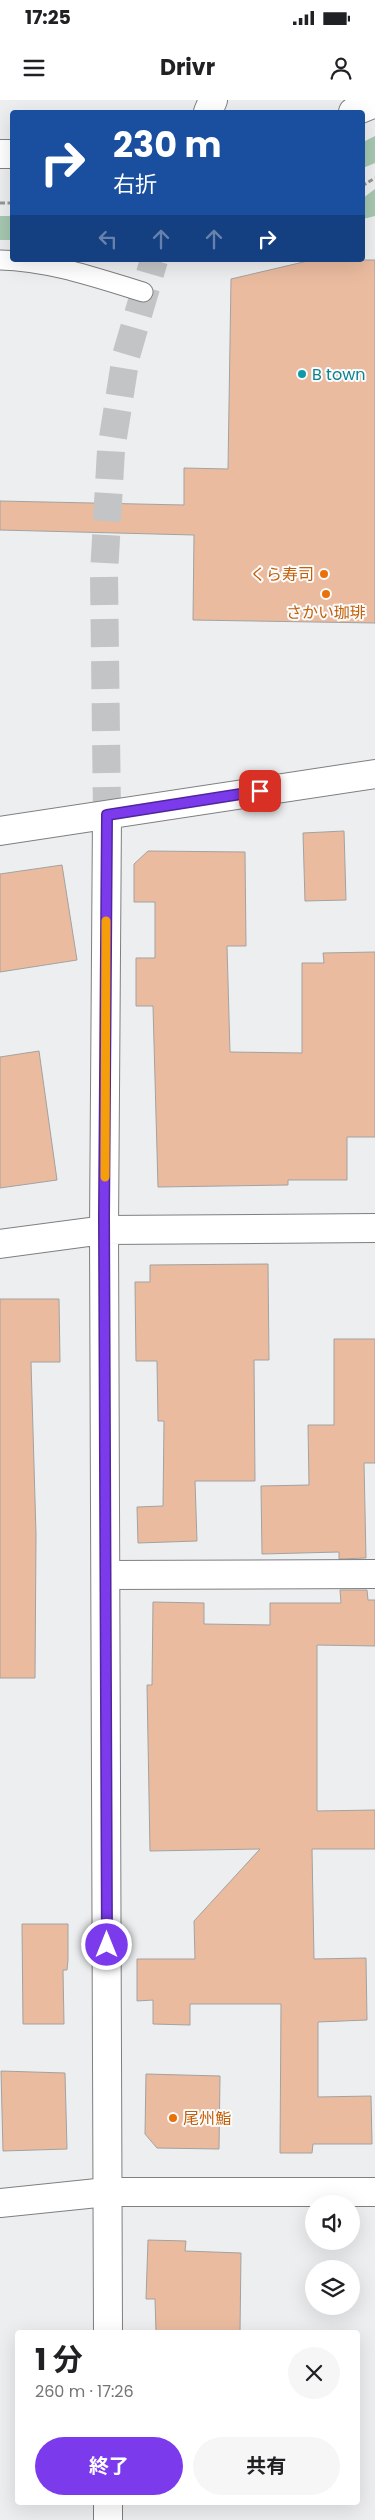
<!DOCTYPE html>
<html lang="ja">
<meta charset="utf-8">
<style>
body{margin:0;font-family:Poppins,"Noto Sans JP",sans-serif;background:#f6f6f6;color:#202124;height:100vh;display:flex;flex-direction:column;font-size:19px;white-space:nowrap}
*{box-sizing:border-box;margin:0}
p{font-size:16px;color:#757577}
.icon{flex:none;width:28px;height:28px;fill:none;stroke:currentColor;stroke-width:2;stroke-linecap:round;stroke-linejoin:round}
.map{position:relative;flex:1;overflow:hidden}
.sheet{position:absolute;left:15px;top:2230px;width:345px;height:175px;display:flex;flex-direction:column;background:#fff;border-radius:5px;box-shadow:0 5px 20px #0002}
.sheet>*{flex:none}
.guide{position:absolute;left:10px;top:10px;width:355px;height:152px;border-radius:5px;box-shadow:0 5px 20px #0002;background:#1a4fa0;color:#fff;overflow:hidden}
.buttons{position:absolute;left:305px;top:2095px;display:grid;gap:10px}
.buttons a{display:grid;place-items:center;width:55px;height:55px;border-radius:50%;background:#fff;box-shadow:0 5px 20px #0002;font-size:25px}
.pin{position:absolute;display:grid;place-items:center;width:42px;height:42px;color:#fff;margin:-21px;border-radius:10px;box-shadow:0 2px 8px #0006}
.me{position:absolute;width:55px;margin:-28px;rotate:0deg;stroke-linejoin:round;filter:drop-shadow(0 0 4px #0008)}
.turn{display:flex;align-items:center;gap:18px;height:105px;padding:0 20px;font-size:22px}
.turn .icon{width:65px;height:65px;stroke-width:2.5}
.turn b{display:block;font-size:35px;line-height:42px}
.lanes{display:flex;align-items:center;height:48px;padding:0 20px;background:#0003;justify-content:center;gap:25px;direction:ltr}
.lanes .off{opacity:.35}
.round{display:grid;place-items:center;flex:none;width:52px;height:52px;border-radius:26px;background:#f6f6f6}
.head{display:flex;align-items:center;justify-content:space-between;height:85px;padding:0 20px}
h1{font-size:30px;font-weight:700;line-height:38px}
.action{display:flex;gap:10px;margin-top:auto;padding:10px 20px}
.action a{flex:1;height:58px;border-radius:30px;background:#7c3aed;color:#fff;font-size:20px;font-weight:700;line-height:58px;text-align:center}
.action a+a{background:#f6f6f6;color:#202124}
.status{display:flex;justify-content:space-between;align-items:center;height:35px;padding:0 25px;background:#fff;direction:ltr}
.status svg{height:14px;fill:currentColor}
header{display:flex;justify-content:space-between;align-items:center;height:65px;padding:0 20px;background:#fff;font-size:22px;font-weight:700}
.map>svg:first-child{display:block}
.green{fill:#a6c7b0}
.building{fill:#eabb9f;stroke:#a3a2a1}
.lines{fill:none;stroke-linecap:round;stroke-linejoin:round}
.secondary-tunnel{stroke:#c3c4c5;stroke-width:28;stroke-dasharray:28 14;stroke-linecap:butt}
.lane-casing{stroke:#7e7f81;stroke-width:21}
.street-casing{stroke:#7e7f81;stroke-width:30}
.secondary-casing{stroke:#7e7f81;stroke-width:30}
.path{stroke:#959696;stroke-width:3;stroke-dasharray:5 2.5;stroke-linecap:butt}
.lane{stroke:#fff;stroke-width:19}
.street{stroke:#fff;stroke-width:28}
.secondary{stroke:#fff;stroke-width:28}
.route-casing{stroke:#51269a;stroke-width:12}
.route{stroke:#7c3aed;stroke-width:9}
.slow{stroke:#f59e0b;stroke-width:9}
.culture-dot{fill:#0f9aa8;stroke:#fafbfd;stroke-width:2}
.food-dot{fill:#e8710a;stroke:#fafbfd;stroke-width:2}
.labels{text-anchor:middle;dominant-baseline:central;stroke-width:4;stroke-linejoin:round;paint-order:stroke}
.culture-label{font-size:16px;fill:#0d838f;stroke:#fafbfd;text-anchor:start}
.food-label{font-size:16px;fill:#c56008;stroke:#fafbfd;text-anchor:end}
</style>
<div class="status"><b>17:25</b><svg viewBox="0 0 49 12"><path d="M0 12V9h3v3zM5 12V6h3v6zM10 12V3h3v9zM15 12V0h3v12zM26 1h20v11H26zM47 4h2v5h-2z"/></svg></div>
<header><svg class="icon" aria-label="menu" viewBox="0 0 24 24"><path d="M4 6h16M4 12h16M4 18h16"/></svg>Drivr<svg class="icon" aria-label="person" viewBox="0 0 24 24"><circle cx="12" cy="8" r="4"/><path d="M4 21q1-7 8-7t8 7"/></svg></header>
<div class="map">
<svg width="375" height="2420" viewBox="0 0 375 2420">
<rect width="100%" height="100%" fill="#edeeef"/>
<path class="green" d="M 375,36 L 375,63 L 363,68 L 363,42 Z
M 375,89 L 375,116 L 363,119 L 363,98 Z
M 0,116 L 12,116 L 12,140 L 0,140 Z"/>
<path class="building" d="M 312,160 L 375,160 L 375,523 L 193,520 L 194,435 L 0,430 L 0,401 L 184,405 L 184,368 L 228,369 L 231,179 Z
M 344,731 L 346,800 L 305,801 L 303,733 Z
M 148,751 L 245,752 L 246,846 L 227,846 L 230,952 L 302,953 L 302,863 L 324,863 L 323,853 L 375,852 L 375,1037 L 347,1037 L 347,1080 L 288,1080 L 288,1085 L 158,1087 L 153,906 L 136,906 L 136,858 L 155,858 L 155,802 L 134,802 L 134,764 Z
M 62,765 L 77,860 L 0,872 L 0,774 Z
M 39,951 L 57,1080 L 0,1088 L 0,957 Z
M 268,1164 L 269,1260 L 254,1260 L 255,1381 L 195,1381 L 197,1441 L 138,1443 L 137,1407 L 163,1406 L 164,1321 L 158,1321 L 157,1261 L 136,1261 L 135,1182 L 150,1182 L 150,1165 Z
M 0,1199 L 59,1199 L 60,1262 L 31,1262 L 36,1434 L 35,1578 L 0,1578 Z
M 334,1239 L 375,1239 L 375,1363 L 364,1363 L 366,1458 L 339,1459 L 339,1452 L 262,1454 L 261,1386 L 309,1385 L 308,1325 L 334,1325 Z
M 340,1490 L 367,1490 L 368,1500 L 375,1500 L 375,1546 L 317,1545 L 317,1711 L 375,1710 L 375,1749 L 312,1749 L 314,1859 L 366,1858 L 367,1920 L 318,1922 L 318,1997 L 371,1996 L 372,2044 L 313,2044 L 312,2053 L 280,2053 L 281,1904 L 190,1904 L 190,1925 L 153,1924 L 153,1900 L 137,1901 L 137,1859 L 195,1859 L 194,1821 L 260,1749 L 150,1751 L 147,1585 L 152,1585 L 153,1502 L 204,1503 L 204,1524 L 270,1525 L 270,1503 L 341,1503 Z
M 22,1824 L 68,1824 L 68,1860 L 67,1870 L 63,1870 L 64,1924 L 23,1924 Z
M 1,1971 L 65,1973 L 67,2049 L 3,2051 Z
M 146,1974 L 220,1976 L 219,2049 L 157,2048 L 145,2034 Z
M 148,2140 L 186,2141 L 185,2151 L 241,2153 L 240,2232 L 156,2232 L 155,2199 L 146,2199 Z"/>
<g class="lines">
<path class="secondary-tunnel" d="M 107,715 L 104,474 L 111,350 L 126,256 L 154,160"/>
<defs>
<path id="lane" d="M 0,160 C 49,161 97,178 143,192"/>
<path id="street" d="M 353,12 L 375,3
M 0,54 L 12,54
M 106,1475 L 375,1474
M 0,2103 L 107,2092 L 375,2092"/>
<path id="secondary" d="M 208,12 L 213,0
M 107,715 L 104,1130 L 108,2232
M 0,731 L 375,674
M 0,1144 L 104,1130 L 375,1128
M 108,2420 L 108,2402"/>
</defs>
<use href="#lane" class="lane-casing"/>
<use href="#street" class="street-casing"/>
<use href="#secondary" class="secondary-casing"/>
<path class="path" d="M 362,86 L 375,78
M 0,103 L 12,103"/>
<use href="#lane" class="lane"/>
<use href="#street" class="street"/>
<use href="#secondary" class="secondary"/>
</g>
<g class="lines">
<defs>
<path id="route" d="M 107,1845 L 104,1116 L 107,715 L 260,691"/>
</defs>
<use href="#route" class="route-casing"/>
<use href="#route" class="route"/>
<path class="slow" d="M 105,1077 L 106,821"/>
</g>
<circle class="culture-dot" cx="302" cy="274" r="5"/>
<g class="food-dot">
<circle cx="324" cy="474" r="5"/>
<circle cx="326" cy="494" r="5"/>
<circle cx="173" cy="2018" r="5"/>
</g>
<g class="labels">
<g class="culture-label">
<text x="312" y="274">B town</text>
</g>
<g class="food-label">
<text x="314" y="474">くら寿司</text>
<text x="326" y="512" text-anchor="middle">さかい珈琲</text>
<text x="183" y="2018" text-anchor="start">尾州鮨</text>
</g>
</g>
</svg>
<div class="buttons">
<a><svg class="icon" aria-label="sound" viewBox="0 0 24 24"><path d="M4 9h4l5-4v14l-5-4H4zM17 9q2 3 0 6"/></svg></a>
<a><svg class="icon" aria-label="layers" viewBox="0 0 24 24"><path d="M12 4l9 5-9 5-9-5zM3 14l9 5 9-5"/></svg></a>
</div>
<div class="pin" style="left:260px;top:691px;background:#d93025"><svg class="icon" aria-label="arrive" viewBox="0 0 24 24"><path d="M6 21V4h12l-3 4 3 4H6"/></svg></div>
<svg class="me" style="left:107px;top:1845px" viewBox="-20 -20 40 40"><circle r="17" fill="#7c3aed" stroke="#fff" stroke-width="3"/><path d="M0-11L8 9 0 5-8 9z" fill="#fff"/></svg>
<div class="guide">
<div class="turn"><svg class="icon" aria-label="right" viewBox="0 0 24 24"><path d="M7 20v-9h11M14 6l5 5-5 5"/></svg><div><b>230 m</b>右折</div></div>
<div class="lanes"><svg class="icon off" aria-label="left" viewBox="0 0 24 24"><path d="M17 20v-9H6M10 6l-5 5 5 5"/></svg><svg class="icon off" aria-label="ahead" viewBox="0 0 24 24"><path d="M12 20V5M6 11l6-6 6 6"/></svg><svg class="icon off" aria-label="ahead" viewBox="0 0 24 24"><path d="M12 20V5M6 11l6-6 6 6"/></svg><svg class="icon" aria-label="right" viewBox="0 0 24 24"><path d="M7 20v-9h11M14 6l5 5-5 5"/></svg></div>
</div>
<section class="sheet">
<div class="head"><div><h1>1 分</h1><p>260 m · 17:26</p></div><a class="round"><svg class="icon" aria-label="close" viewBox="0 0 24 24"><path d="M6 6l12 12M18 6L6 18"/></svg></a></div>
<div class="action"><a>終了</a><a>共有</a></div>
</section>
</div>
